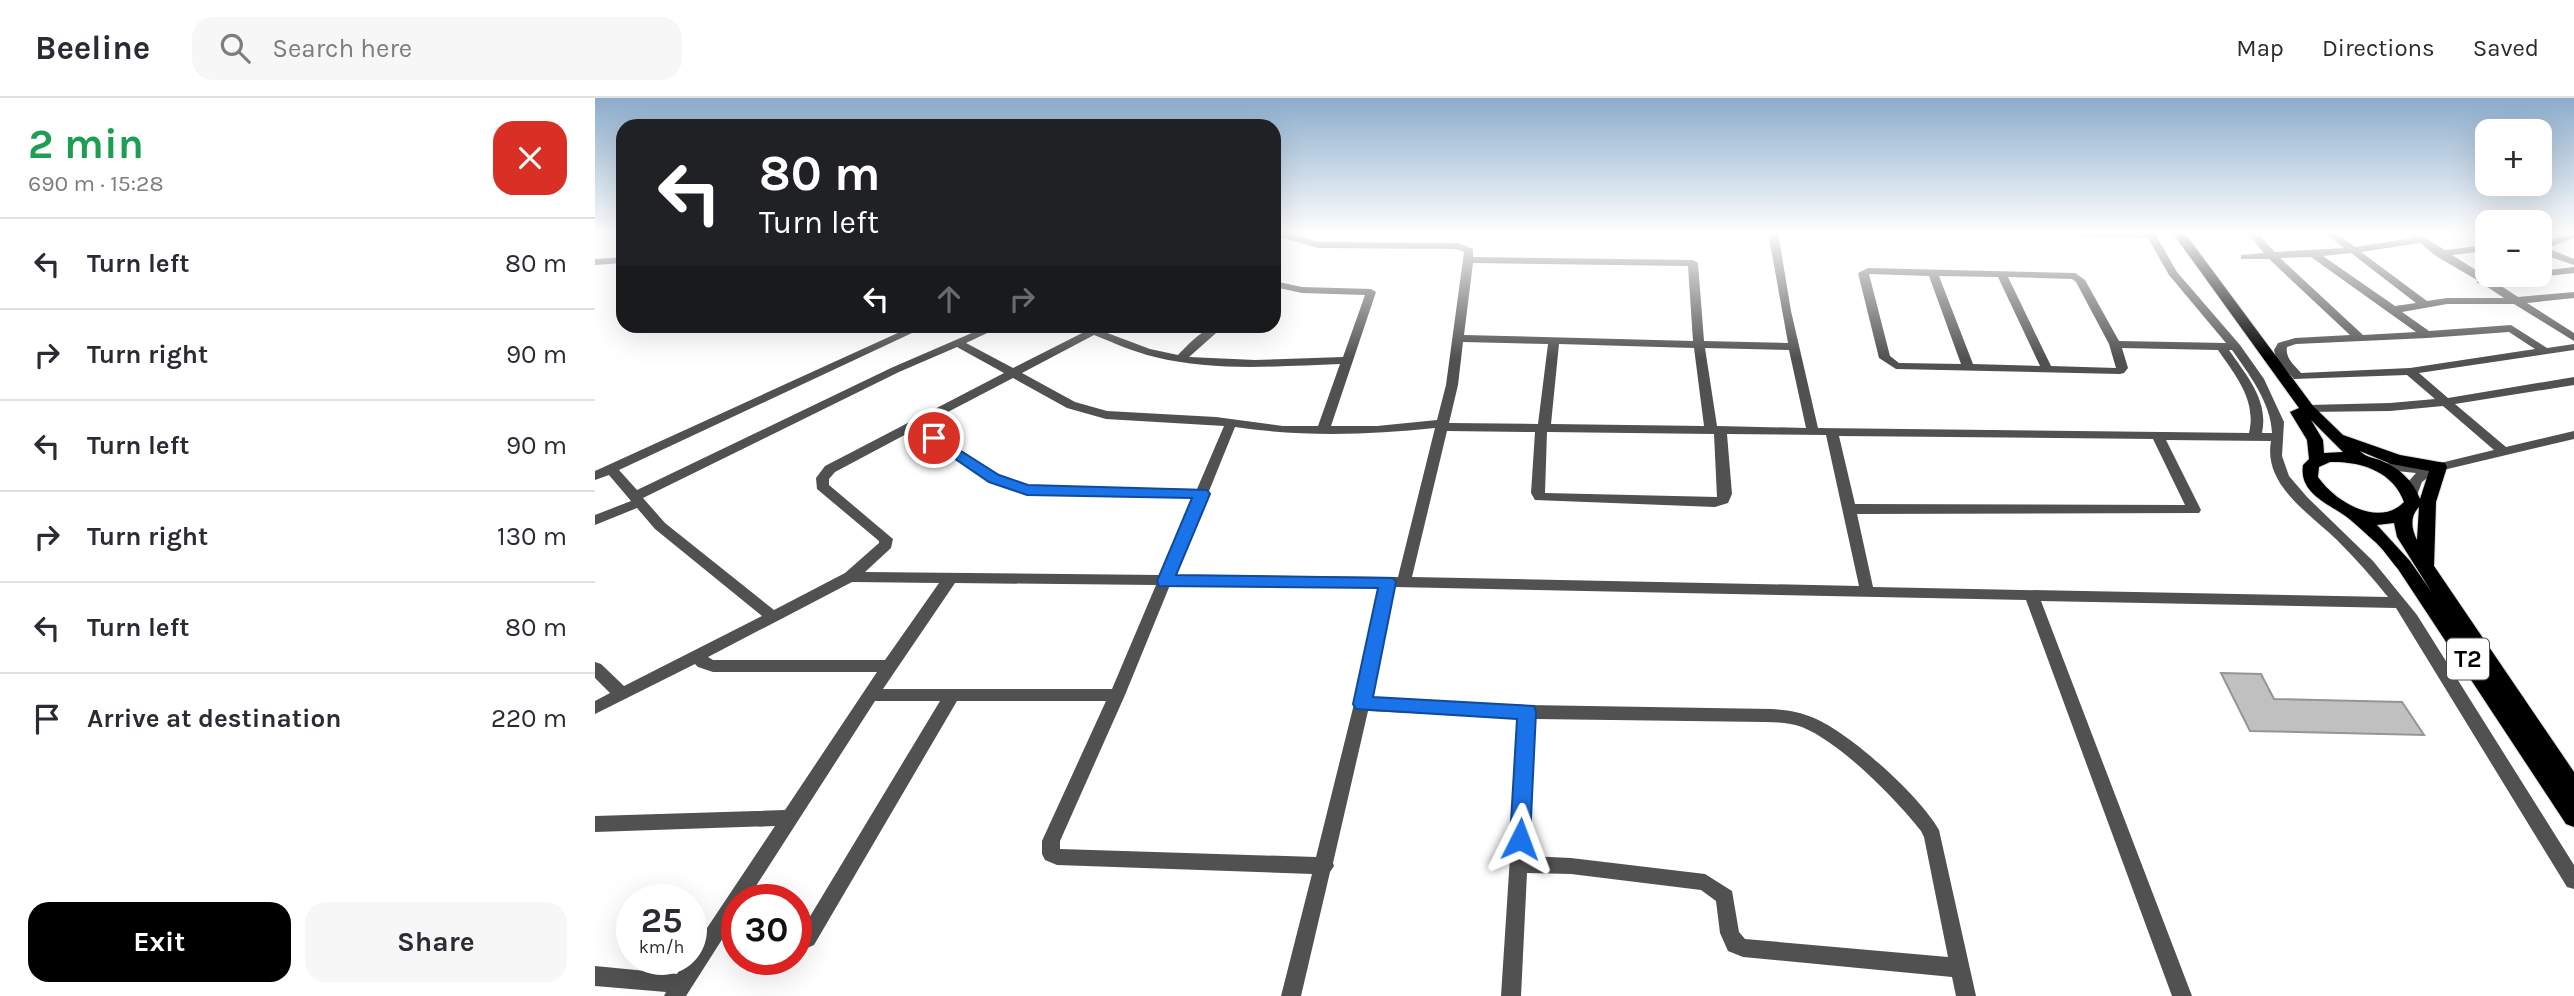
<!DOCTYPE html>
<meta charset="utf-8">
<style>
body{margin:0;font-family:Karla,sans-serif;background:#f7f7f7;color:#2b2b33;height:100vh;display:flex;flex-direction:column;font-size:26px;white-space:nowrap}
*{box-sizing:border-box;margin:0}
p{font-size:23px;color:#7c7c81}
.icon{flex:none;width:38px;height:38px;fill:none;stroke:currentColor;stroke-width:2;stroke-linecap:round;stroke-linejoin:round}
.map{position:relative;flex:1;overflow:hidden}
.details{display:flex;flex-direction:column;background:#fff;width:595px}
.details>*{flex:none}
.guide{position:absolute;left:21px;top:21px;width:665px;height:214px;border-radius:21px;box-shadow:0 7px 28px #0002;background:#202124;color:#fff;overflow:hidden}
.controls{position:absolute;left:1880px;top:21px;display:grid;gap:14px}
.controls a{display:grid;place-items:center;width:77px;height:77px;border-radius:14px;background:#fff;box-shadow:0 7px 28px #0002;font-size:35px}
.speed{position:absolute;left:21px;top:786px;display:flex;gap:14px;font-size:35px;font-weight:700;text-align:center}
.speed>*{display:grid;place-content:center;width:91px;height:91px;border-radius:50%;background:#fff;box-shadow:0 7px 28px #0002;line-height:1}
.speed small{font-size:18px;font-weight:400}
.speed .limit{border:10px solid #d22;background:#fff;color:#111}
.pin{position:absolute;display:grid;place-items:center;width:60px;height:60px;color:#fff;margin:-30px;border:4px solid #fff;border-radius:50%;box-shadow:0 2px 7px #0007}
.me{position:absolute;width:77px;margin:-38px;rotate:3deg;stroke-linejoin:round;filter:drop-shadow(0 0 5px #0008)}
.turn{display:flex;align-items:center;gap:24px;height:147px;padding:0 28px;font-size:32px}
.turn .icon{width:91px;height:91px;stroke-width:2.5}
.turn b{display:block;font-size:49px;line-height:60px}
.lanes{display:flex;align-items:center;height:66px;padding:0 28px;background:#0003;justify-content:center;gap:35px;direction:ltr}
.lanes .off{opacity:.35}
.round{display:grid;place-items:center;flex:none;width:74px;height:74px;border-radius:21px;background:#f7f7f7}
.summary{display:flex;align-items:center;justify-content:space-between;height:119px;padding:0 28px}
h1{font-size:42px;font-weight:700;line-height:52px;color:#1e9e55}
.cta{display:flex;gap:14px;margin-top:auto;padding:14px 28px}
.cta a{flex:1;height:80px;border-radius:21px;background:#000;color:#fff;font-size:28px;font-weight:700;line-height:80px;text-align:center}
.cta a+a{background:#f7f7f7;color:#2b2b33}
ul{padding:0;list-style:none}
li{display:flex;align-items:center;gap:21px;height:91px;padding:0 28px;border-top:2px solid #e1e1e2}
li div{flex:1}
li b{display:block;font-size:26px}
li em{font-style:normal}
header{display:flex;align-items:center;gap:42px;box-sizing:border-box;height:98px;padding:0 35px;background:#fff;border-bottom:2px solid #e1e1e2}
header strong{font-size:33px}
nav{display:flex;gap:38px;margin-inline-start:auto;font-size:24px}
.search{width:490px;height:63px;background:#f7f7f7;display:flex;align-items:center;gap:18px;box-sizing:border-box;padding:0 24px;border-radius:21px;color:#7c7c81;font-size:26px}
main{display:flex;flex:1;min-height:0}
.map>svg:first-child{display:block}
.building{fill:#c0c0c0;stroke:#959595;stroke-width:2}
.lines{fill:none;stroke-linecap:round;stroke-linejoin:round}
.major-casing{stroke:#dbdbdb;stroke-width:2}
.minor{fill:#515151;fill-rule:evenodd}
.major{fill:#000;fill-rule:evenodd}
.route{fill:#1a73e8;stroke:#114b97;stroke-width:2}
.labels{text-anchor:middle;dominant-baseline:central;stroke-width:5;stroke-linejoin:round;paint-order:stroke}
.shield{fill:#fff;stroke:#4c4c4c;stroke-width:2}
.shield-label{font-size:24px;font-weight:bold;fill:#000}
</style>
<header>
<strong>Beeline</strong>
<div class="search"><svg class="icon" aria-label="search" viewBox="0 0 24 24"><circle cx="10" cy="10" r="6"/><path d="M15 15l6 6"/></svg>Search here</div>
<nav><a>Map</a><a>Directions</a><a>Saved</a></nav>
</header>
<main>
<section class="details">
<div class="summary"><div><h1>2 min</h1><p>690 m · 15:28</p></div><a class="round" style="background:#d93025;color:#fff"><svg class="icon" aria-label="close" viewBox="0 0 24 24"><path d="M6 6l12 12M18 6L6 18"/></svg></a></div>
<ul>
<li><svg class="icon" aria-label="left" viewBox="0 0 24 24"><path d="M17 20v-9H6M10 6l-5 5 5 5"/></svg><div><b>Turn left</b></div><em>80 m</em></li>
<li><svg class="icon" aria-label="right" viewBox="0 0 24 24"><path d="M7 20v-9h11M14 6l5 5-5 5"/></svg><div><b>Turn right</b></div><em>90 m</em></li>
<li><svg class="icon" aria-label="left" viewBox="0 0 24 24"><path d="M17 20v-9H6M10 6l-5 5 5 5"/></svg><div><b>Turn left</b></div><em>90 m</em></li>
<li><svg class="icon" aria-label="right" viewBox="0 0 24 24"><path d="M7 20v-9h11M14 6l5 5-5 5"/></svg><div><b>Turn right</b></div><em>130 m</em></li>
<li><svg class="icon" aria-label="left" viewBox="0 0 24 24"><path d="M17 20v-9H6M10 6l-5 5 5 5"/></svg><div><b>Turn left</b></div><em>80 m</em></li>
<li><svg class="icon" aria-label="arrive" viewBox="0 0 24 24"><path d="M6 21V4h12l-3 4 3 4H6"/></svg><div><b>Arrive at destination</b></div><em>220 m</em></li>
</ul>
<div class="cta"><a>Exit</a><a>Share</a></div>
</section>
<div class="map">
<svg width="1979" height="898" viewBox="0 0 1979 898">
<rect width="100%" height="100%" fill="#fff"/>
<path class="building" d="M 1626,575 L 1666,576 L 1679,601 L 1807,604 L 1829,637 L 1655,633 Z"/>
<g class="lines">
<defs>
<path id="major" d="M 1577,134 L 1589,134 L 1718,308 L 1748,337 L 1805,357 L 1850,365 L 1852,369 L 1841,404 L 1839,468 L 1979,674 L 1979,729 L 1971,726 L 1803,471 C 1795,462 1788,450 1778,442 C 1769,434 1759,424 1749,417 C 1730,404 1704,394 1708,367 L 1714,361 L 1712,342 L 1695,314 L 1704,310 ZM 1716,322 L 1748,354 L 1729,355 L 1728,342 ZM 1765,353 L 1796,366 L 1834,373 L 1825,401 C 1818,382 1804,370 1785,362 C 1778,360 1771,359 1765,353 ZM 1735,364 C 1765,363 1798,373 1809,404 C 1784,430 1740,404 1723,379 L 1724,369 ZM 1824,409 L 1822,442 C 1816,430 1815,418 1824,409 ZM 1799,425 L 1802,439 L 1836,493 L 1815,463 L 1782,427 Z"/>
</defs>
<use href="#major" class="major-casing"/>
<path class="minor" d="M 679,134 L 691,134 L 724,144 L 863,145 L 878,151 L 878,159 L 1098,162 L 1103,165 L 1109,243 L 1193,245 L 1173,134 L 1183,134 L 1196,213 L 1223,330 L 1654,335 C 1662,302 1640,277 1623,252 L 1527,250 L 1533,270 L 1529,275 L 1525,276 L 1301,271 L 1284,260 L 1263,175 L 1273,170 L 1480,175 L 1490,182 L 1524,243 L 1631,245 L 1574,177 L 1553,140 L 1443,137 L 1438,134 L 1559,134 L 1582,174 L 1645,247 L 1669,281 L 1689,324 L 1687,358 L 1694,378 L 1712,399 L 1778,463 L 1822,517 L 1979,767 L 1979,791 L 1972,789 L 1801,510 L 1446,503 L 1597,898 L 1577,898 L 1431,502 L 799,489 L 776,600 L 932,607 L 1176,611 C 1191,612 1205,614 1219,620 C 1255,635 1325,698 1344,732 L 1381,898 L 1361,898 L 1357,879 L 1148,859 L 1133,853 L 1125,835 L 1121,803 L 1106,792 L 976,776 L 932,775 L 926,898 L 906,898 L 924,620 L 773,613 L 738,765 L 739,768 L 735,774 L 706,898 L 686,898 L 717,776 L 462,767 L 450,762 L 447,756 L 447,743 L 511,603 L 362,603 L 219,847 L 212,850 L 205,847 L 202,841 L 205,835 L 345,603 L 280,603 L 152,802 L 142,802 L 142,818 L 91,898 L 69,898 L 71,894 L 0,888 L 0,868 L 82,876 L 92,861 L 96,861 L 96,854 L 180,728 L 0,734 L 0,718 L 190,712 L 282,574 L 118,574 L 103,569 L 100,566 L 0,616 L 0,603 L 15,595 L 0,580 L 0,564 L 6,566 L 29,588 L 167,518 L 60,431 L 42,410 L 0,427 L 0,417 L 36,403 L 14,377 L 0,382 L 0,373 L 318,228 L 332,228 L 24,372 L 42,392 L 296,270 L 393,228 L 407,228 L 371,245 L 418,270 L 501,228 L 513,228 L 507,233 L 555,251 L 583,257 C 597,243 609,228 629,228 L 594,259 L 660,262 L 748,259 L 770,197 L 707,195 L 679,189 L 679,183 L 707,189 L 776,191 L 781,194 L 736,328 L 782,328 L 842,322 L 851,287 L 869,154 L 861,151 L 723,150 L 679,137 ZM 878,165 L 1093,168 L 1098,243 L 869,237 ZM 1274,176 L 1334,178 L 1366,266 L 1304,265 L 1295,258 ZM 1344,178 L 1403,179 L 1445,268 L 1378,266 ZM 1413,179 L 1477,181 L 1481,184 L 1514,246 L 1521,270 L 1456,268 ZM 499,237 C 519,245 539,254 560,259 C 621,274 684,268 745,266 L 723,328 L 688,328 L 621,319 L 512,313 L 480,304 L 427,275 ZM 868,244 L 953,246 L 943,326 L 854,325 L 863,287 ZM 964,246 L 1099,250 L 1109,328 L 956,326 ZM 362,249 L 409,275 L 230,368 L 221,380 L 222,391 L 284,443 L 284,445 L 250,475 L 179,512 L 70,425 L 48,400 L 304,274 ZM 1110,250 L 1194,252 L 1211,330 L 1122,328 ZM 1634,252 L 1637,252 C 1654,276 1676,305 1677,335 L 1667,335 C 1674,302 1651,277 1634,252 ZM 418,280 L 472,310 L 511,321 L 629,328 L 602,391 L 433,388 L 404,377 L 328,327 ZM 640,329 C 708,339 773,337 840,330 L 803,479 L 580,477 ZM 319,332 L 394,383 L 432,396 L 598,400 L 565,477 L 270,474 L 296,450 L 298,441 L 234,387 L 234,381 L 240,374 ZM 852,333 L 940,334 L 936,395 L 940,402 L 1120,409 L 1133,405 L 1137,396 L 1132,336 L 1231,337 L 1264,488 L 817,479 ZM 952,334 L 1119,336 L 1122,399 L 950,395 ZM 1244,338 L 1558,341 L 1590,407 L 1260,406 ZM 1571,342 L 1676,343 C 1668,387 1714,415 1742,442 C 1760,460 1777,479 1793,499 L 1278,489 L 1262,416 L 1604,415 L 1606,412 ZM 257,484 L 344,485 L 290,562 L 118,562 L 113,559 ZM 360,485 L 561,487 L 517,591 L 288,591 ZM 575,487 L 785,489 L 759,606 L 721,759 L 465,751 L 465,743 L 530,597 ZM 940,621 L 1170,624 C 1182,624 1196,625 1207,629 C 1246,645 1300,700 1326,733 L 1329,739 L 1353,859 L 1150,841 L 1144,834 L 1137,793 L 1110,776 L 976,760 L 933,758 Z
M 1651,134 L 1661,134 L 1680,154 L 1749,150 L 1729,134 L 1740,134 L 1760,149 L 1817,140 L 1809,134 L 1820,134 L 1850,152 L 1892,147 L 1892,153 L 1857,157 L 1892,179 L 1944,177 L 1944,173 L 1979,169 L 1979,175 L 1900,184 L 1923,199 L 1979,194 L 1979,200 L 1932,205 L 1979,235 L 1979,243 L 1919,206 L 1852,206 L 1807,214 L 1834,233 L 1916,227 L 1952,250 L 1979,246 L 1979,252 L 1824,275 L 1853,300 L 1979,279 L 1979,287 L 1860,306 L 1911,349 L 1979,333 L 1979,341 L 1840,374 L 1827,384 L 1821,400 L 1811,400 L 1809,397 L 1813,384 L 1821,375 L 1782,371 L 1776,367 L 1777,364 L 1833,368 L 1899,352 L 1848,308 L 1795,313 L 1709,314 L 1707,311 L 1713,307 L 1795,305 L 1840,301 L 1812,277 L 1699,281 L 1681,260 L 1679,252 L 1683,245 L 1700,240 L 1755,237 L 1674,161 L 1646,161 L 1646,157 L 1669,155 ZM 1825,145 L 1841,158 L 1882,182 L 1882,185 L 1888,186 L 1909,200 L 1852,200 L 1832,203 L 1766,154 ZM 1756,155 L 1821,205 L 1800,208 L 1728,158 ZM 1716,159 L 1821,234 L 1768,237 L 1685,160 ZM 1914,234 L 1940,251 L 1815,270 L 1706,275 C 1699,267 1690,260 1692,249 L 1701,246 L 1832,240 Z
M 1979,134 L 1979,140 L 1952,150 L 1979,161 L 1979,167 L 1944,155 L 1944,146 Z
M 28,159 L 28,165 L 0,167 L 0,161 Z"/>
<use href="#major" class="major"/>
</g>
<linearGradient id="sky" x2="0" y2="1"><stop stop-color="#8baccb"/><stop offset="0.52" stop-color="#fff"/><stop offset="1" stop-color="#fff" stop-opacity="0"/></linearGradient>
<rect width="1979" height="260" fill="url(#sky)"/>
<path class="route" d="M 339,336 L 404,377 L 433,387 L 612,392 L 615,396 L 581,477 L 798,480 L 801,484 L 778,599 L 939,608 L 941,614 L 935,741 L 932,747 L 925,750 L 918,747 L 915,741 L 922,621 L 761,611 L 758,606 L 783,490 L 564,488 L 562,483 L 597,400 L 432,397 L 394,384 L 334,343 L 332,340 Z"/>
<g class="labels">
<rect class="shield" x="1852" y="540.5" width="42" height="41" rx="5"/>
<g class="shield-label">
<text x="1873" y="561">T2</text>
</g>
</g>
</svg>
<div class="controls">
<a>+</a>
<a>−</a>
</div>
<div class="speed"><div>25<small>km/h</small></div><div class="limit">30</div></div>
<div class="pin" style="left:339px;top:340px;background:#d93025"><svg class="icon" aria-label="arrive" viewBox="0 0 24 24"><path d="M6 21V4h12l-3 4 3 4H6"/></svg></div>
<svg class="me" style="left:925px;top:741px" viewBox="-20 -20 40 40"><path d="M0-17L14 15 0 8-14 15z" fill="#1a73e8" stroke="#fff" stroke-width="4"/></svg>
<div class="guide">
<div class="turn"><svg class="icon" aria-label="left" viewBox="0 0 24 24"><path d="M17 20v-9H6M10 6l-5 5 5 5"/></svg><div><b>80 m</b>Turn left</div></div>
<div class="lanes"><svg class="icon" aria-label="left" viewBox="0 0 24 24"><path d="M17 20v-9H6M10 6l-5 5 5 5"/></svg><svg class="icon off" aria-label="ahead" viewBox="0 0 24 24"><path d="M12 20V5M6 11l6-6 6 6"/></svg><svg class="icon off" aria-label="right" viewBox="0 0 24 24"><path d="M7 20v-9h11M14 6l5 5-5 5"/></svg></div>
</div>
</div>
</main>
